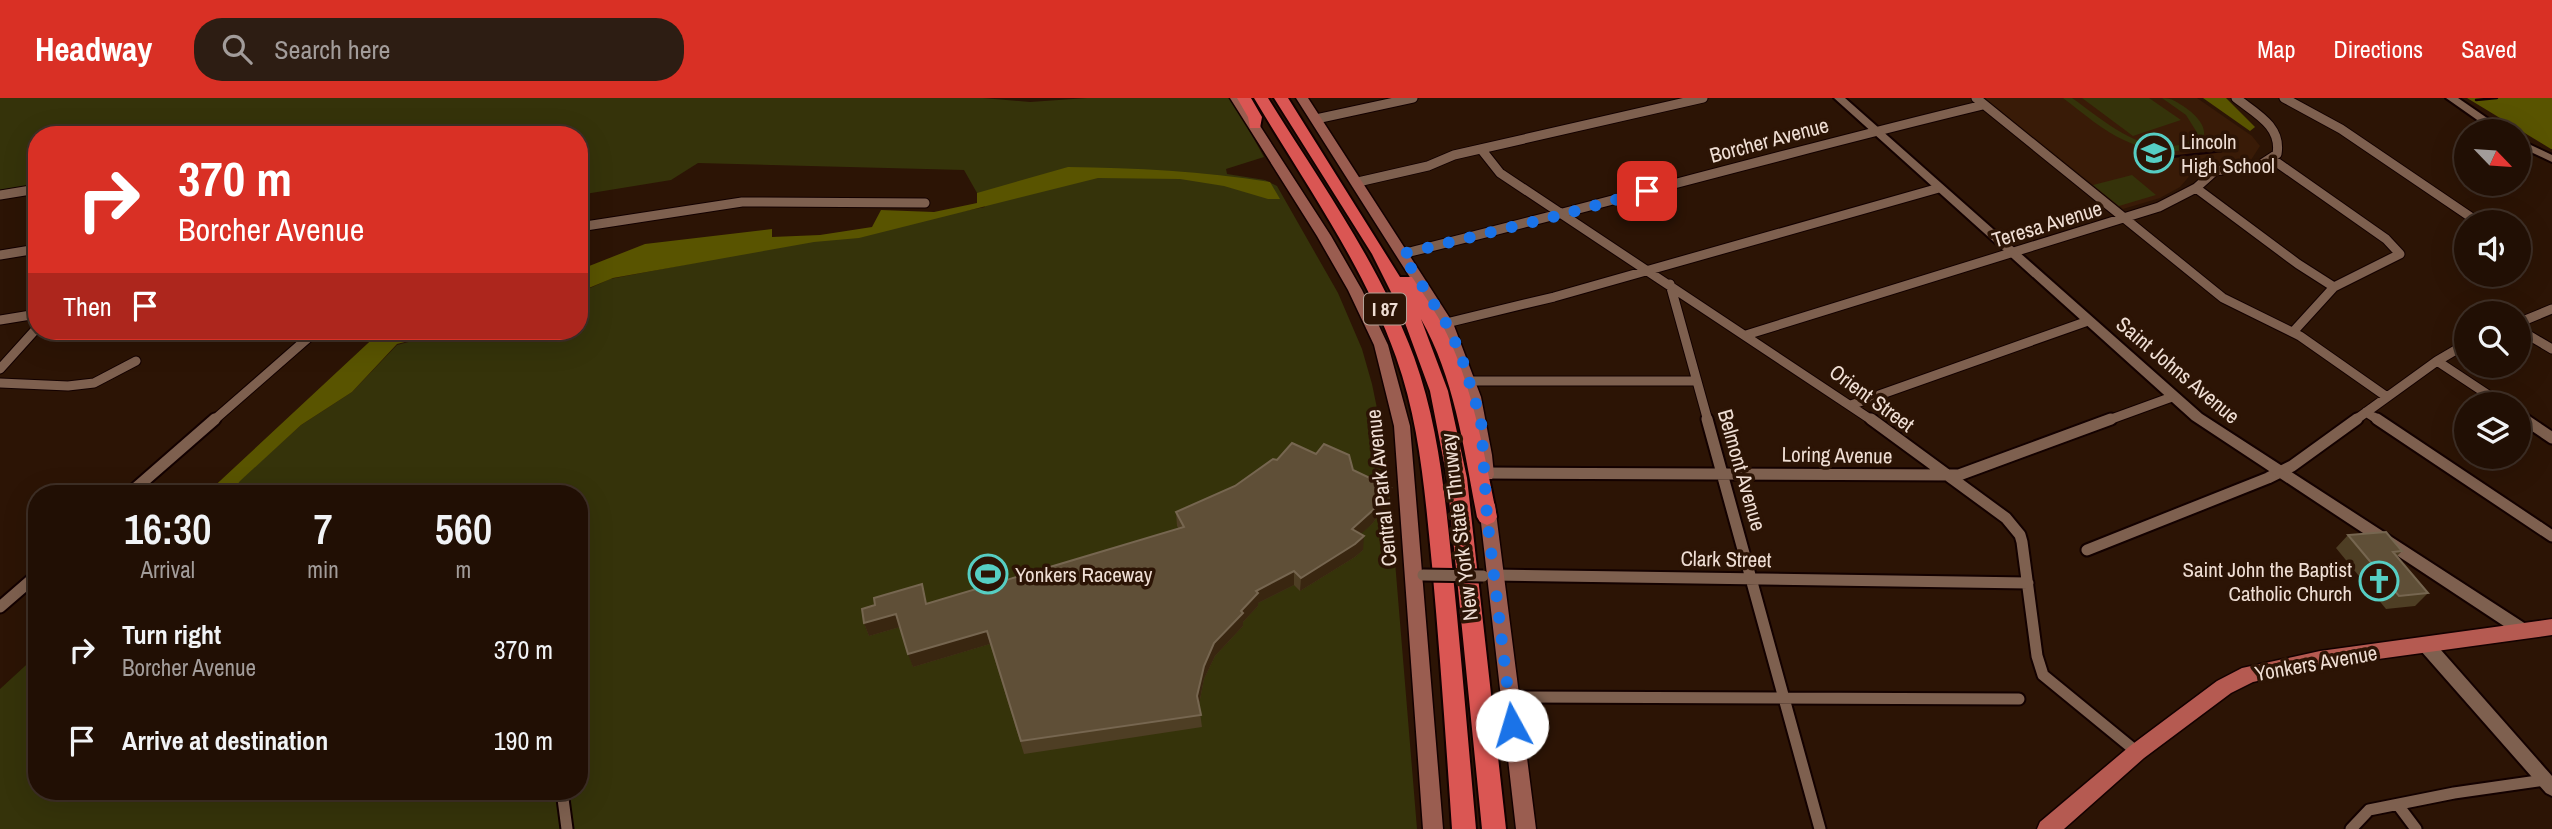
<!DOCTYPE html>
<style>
body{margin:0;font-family:"Archivo Narrow",sans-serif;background:#2d1d13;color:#f1f3f6;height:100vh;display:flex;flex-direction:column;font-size:26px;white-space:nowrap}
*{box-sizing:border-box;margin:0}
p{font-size:23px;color:#a29c9a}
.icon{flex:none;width:38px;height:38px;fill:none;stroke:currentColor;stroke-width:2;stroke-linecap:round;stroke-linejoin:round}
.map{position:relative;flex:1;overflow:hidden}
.details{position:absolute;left:28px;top:387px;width:560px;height:315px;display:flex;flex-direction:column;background:#210f04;border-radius:28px;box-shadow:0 7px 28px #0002,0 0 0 2px #3e2f26}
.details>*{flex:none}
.hud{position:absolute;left:28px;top:28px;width:560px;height:214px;border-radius:28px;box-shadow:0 7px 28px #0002,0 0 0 2px #3e2f26;background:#d93025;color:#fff;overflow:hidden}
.needle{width:46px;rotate:115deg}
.buttons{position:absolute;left:2454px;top:21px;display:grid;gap:14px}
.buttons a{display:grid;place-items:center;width:77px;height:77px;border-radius:50%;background:#210f04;box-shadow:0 7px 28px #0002,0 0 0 2px #3e2f26;font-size:35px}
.pin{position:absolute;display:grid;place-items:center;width:60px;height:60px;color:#fff;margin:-30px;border-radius:14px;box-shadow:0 4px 10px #0006}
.me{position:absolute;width:77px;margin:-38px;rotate:354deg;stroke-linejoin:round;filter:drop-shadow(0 0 5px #0008)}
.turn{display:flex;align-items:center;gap:24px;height:147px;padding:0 35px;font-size:32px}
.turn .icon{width:91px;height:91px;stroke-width:2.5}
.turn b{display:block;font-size:49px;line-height:60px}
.then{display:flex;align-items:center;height:66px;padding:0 35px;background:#0003;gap:14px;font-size:26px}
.eta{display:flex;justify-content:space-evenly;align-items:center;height:119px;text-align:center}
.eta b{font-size:42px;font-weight:600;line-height:49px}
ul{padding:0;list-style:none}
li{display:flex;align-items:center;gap:21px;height:91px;padding:0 35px}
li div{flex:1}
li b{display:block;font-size:26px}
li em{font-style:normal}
header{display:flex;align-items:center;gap:42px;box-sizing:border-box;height:98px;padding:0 35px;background:#d93025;color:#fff}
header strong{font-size:33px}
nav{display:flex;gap:38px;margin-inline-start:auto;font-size:24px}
.search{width:490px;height:63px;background:#2d1d13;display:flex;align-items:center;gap:18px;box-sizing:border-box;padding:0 24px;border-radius:28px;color:#a29c9a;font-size:26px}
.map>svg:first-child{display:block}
.built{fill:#391b07}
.green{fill:#35330a}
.forest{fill:#595400}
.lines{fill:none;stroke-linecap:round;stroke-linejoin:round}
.stream{stroke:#140004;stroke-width:2.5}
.minor-far1-casing{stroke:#130100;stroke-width:11}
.minor-casing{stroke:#130100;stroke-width:15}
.tertiary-casing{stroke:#130100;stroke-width:4}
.secondary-casing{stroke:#130100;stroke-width:3}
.primary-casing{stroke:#130100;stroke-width:3}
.motorway-casing{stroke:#130100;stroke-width:4}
.minor-far1{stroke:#7e604f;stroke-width:9}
.minor{stroke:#7e604f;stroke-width:11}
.tertiary{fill:#7e604f;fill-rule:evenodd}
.secondary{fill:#9a5d50;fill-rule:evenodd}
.primary{fill:#b55a51;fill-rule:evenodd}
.motorway{fill:#da5653;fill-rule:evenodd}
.minor-bridge-casing{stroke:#130100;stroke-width:15;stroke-linecap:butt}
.minor-bridge{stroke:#7e604f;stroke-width:11}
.wall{fill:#4e3e24}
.shaded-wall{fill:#392610}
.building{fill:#5f4f37;stroke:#766650;stroke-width:2}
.route{stroke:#1a73e8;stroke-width:12;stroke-dasharray:0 21.6}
.labels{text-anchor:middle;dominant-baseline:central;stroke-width:7;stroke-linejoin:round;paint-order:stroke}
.shield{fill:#2c1405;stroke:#b4a196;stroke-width:2}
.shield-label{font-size:19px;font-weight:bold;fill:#efded4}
.street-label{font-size:21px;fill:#efded4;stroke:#2c1405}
.poi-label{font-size:21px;fill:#efded4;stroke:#2c1405;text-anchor:start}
</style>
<header>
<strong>Headway</strong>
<div class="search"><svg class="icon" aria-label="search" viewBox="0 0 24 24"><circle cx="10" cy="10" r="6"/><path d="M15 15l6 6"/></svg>Search here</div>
<nav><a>Map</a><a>Directions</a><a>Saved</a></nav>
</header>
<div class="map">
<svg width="2552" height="731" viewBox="0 0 2552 731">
<rect width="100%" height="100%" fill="#2c1405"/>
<path class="built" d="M 1985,0 L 2197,0 L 2252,38 L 2260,48 L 2251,62 L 2209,67 L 2192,75 L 2180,89 L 2160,100 L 2123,111 Z"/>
<path class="green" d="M 0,0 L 983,0 L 1030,4 L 1087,0 L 1231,0 L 1264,59 L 1226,71 L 1227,76 L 1265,82 L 1277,88 L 1338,195 L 1362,251 L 1372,286 L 1386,354 L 1417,731 L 0,731 L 0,591 L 37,557 L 37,693 L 579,693 L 579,396 L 226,395 L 301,327 L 352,294 L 397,247 L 450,233 L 579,233 L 579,195 L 610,181 L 985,109 L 964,72 L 698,65 L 671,82 L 579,97 L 579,37 L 37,37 L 37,86 L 0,92 Z
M 2063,0 L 2072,0 C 2105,23 2147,63 2190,43 L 2196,33 L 2186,17 L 2162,0 C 2172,0 2177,4 2186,10 C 2214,30 2209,51 2174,53 C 2158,53 2141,50 2126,43 C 2103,33 2083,15 2063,0 Z
M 2082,0 L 2149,0 L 2181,22 L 2133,38 Z
M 2132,77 L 2156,97 L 2119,108 L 2093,87 Z"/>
<path class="forest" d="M 2203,0 L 2226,0 L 2255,29 L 2250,33 Z
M 2467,0 L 2552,0 L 2552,51 L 2551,51 Z
M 1068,69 C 1136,70 1203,73 1270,84 L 1280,101 L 1268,101 L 1224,88 L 1180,81 L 1098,80 L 859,140 L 814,144 L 613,180 L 579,194 L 579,172 L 645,146 L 772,131 L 772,139 L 820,137 L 872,129 L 881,112 L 934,114 L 977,105 L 977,95 Z
M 381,233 L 448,233 L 397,246 L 352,294 L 301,327 L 240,383 L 231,395 L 207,395 Z"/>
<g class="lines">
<path class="stream" d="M 2476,2 L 2497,0
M 2171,59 L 2222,53"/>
<defs>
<path id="minor-far1" d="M 1976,0 L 2223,200 L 2300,238 L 2387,299
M 2284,0 L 2341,31 L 2478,124
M 1316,21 L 1413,0
M 1481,51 L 1500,75 L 1873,323
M 2272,61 L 2386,141 L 2400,156 L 2334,189 L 2293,234
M 1358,84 L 1428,68 L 1454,57 L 1703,0
M 2196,90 L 2298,166 L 2334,189
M 0,97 L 37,91
M 579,129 L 742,104 L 925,105
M 1402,156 C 1596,108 1788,54 1983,7
M 0,157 L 37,151
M 1670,186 L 1708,323
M 0,222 L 37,216
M 1446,225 L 1554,199 L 1939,90
M 2518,225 L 2552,211
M 2518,231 L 2552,251
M 1746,237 L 2159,109 L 2196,90 L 2215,73 L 2260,67 L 2277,56 C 2282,28 2255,15 2236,0
M 2437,263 L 2502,306
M 0,271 L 37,230
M 1469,283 L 1697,283
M 0,285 L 68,288 L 94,285 L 136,263
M 1851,307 L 2088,223
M 2366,314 L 2380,323
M 2518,317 L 2527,323
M 213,323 L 316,233
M 2106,323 L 2172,299
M 2354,323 L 2437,263 L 2466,246"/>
<path id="minor" d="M 1707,321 L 1820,731
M 1871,321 L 2006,420 L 2020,437 L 2022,444 L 2037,558 L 2043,577 L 2137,654
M 2377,321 L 2552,438
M 2524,321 L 2552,340
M 1486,375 L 1959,377 L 2111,321
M 129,396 L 215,321
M 2087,452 L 2268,380 L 2292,368 L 2357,321
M 1492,477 L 2028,485
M 0,509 L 37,477
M 1509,599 L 2019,601
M 562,693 L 567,731
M 2398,707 L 2416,731
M 2351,731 L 2369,712 L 2454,695 L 2545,682"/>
<path id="tertiary" d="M 1834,0 L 1845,0 L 2202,316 L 2529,528 L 2532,533 L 2529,538 L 2524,539 L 2519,538 L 2192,322 Z
M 2446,0 L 2458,0 L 2506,33 L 2493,33 Z
M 2518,41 L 2552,57 L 2552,64 L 2518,48 Z
M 2427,542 L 2433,543 L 2552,678 L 2552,698 L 2546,695 L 2421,553 L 2419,548 L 2421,543 Z"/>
<path id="secondary" d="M 1230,0 L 1242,0 L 1331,138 L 1362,192 L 1388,247 L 1410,328 L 1443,731 L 1423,731 L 1394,328 L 1374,247 L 1348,192 L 1317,138 Z
M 1296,0 L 1308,0 L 1453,225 L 1481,299 L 1492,357 L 1494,377 L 1492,381 L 1480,381 L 1478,377 L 1466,299 L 1439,225 Z
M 1487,401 L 1493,403 L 1495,407 L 1536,731 L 1516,731 L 1479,407 L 1481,403 Z"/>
<path id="primary" d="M 2552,521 L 2552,537 L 2320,569 L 2253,584 L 2231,595 L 2144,660 L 2064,731 L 2037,731 L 2040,724 L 2130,648 L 2217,583 L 2242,570 L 2320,553 Z"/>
<path id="motorway" d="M 1237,0 L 1251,0 L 1262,19 L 1260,30 L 1250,30 L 1248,19 Z
M 1254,0 L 1268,0 C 1320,84 1379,165 1414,259 C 1438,325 1445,397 1452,467 C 1461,555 1468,643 1476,731 L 1452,731 C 1446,643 1440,555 1432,467 C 1425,397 1420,326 1396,259 C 1363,166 1304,84 1254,0 Z
M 1274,0 L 1288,0 L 1400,179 L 1412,179 C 1426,200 1441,221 1451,245 C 1475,300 1485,360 1497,419 L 1494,424 L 1487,427 L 1480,424 L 1477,419 C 1464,352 1455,281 1421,221 L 1448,293 L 1467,380 L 1506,731 L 1482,731 L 1447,380 L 1430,293 L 1401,214 L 1372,156 Z"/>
</defs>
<use href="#minor-far1" class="minor-far1-casing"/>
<use href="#minor" class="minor-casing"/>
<use href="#tertiary" class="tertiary-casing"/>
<use href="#secondary" class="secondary-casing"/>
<use href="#primary" class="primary-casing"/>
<use href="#motorway" class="motorway-casing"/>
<use href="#minor-far1" class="minor-far1"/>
<use href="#minor" class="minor"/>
<use href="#tertiary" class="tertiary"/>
<use href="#secondary" class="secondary"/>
<use href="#primary" class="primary"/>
<use href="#motorway" class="motorway"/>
<defs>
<path id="minor-bridge" d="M 1423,477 L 1483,478"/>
</defs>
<use href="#minor-bridge" class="minor-bridge-casing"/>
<use href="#minor-bridge" class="minor-bridge"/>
</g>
<path class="wall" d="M 1277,362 L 1353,372 L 1391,390 L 1389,403 L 1372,426 L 1360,436 L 1363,452 L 1355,459 L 1300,493 L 1294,487 L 1258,505 L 1258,508 L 1243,524 L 1243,528 L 1215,558 L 1204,581 L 1199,607 L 1202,629 L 1024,656 L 990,546 L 913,569 L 900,529 L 869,538 L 864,525 L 1179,431 L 1177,428 L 1176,414 L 1235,388 Z
M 2348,437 L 2402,453 L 2397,458 L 2428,495 L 2415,508 L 2386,511 L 2336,450 Z"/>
<path class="shaded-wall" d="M 1391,390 L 1389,403 L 1372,426 L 1351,445 L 1352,431 Z
M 1364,438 L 1363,452 L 1355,459 L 1300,493 L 1301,480 Z
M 1294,473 L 1294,487 L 1258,505 L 1258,508 L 1243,524 L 1243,528 L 1215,558 L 1204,581 L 1198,611 L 1197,598 L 1204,568 L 1214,545 L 1241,513 L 1256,493 Z
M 896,516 L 900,529 L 869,538 L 864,525 Z
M 987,533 L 990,546 L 913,569 L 908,556 Z"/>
<path class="building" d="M 1292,345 L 1316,356 L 1324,346 L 1349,357 L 1353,372 L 1391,390 L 1373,412 L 1352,431 L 1364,438 L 1355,446 L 1301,480 L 1294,473 L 1256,493 L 1258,495 L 1241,513 L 1243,515 L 1214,545 L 1204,568 L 1197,598 L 1201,617 L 1021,643 L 987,533 L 908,556 L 896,516 L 864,525 L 862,511 L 875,507 L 874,500 L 922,486 L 926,506 L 1184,429 L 1176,414 L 1235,388 L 1273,361 L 1277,362 Z
M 2386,434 L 2402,453 L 2393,454 L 2428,495 L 2399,498 L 2348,437 Z"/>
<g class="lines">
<path class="route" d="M 1512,627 L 1487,419 L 1481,322 L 1460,254 L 1446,225 L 1402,156 L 1561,117 L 1647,93"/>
</g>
<defs>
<symbol id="school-ring" viewBox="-11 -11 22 22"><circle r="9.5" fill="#2c1405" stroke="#56cec3" stroke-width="1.5"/><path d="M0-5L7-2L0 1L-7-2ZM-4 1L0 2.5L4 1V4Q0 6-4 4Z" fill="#56cec3"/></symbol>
<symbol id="stadium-ring" viewBox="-11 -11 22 22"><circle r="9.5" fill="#2c1405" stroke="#56cec3" stroke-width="1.5"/><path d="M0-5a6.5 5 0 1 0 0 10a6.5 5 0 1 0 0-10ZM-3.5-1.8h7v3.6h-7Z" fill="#56cec3"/></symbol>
<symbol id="church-ring" viewBox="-11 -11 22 22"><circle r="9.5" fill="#2c1405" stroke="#56cec3" stroke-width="1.5"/><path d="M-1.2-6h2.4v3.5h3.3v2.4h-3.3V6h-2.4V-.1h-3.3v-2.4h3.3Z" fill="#56cec3"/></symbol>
</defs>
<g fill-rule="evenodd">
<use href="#school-ring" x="2132" y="33" width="44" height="44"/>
<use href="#stadium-ring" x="966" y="454" width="44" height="44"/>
<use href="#church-ring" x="2357" y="461" width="44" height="44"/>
</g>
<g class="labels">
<rect class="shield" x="1364" y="195.5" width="42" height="31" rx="5"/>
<g class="shield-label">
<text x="1385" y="211">I 87</text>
</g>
<g class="street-label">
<text transform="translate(1769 42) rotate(-15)">Borcher Avenue</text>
<text transform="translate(2047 126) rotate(-17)">Teresa Avenue</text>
<text transform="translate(2178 272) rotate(40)">Saint Johns Avenue</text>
<text transform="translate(1872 300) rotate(36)">Orient Street</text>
<text transform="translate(1837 357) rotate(1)">Loring Avenue</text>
<text transform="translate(1742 372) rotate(74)">Belmont Avenue</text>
<text transform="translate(1381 390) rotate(-96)">Central Park Avenue</text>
<text transform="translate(1459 429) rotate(-97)">New York State Thruway</text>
<text transform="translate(1726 461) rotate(1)">Clark Street</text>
<text transform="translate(2316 565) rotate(-10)">Yonkers Avenue</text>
</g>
<g class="poi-label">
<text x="2181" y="43">Lincoln<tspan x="2181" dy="24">High School</tspan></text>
<text x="2352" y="471" text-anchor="end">Saint John the Baptist<tspan x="2352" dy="24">Catholic Church</tspan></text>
<text x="1015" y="476">Yonkers Raceway</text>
</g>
</g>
</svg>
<div class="buttons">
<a><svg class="needle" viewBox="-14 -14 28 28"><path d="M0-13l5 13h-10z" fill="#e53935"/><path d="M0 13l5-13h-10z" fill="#a29c9a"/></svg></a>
<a><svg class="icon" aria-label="sound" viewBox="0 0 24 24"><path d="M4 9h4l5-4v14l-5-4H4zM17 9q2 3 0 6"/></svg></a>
<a><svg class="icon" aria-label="search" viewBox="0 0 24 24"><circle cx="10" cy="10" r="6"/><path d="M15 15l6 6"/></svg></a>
<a><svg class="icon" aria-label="layers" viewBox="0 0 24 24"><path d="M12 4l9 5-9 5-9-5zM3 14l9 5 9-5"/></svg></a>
</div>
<div class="pin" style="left:1647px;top:93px;background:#d93025"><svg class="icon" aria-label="arrive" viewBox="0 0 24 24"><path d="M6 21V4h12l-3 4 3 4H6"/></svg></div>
<svg class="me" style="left:1512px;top:627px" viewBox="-20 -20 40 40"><circle r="19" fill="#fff"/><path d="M0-13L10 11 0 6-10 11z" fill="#1a73e8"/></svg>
<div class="hud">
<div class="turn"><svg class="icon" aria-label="right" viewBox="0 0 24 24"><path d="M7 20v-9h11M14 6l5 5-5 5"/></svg><div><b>370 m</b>Borcher Avenue</div></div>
<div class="then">Then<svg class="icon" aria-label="arrive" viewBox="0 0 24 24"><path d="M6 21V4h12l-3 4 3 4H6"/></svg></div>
</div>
<section class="details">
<div class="eta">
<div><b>16:30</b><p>Arrival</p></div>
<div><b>7</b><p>min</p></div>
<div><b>560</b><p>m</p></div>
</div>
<ul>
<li><svg class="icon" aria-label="right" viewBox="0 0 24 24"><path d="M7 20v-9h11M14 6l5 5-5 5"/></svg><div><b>Turn right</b><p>Borcher Avenue</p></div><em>370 m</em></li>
<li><svg class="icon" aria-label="arrive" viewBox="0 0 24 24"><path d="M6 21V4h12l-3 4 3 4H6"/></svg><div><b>Arrive at destination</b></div><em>190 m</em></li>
</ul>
</section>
</div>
